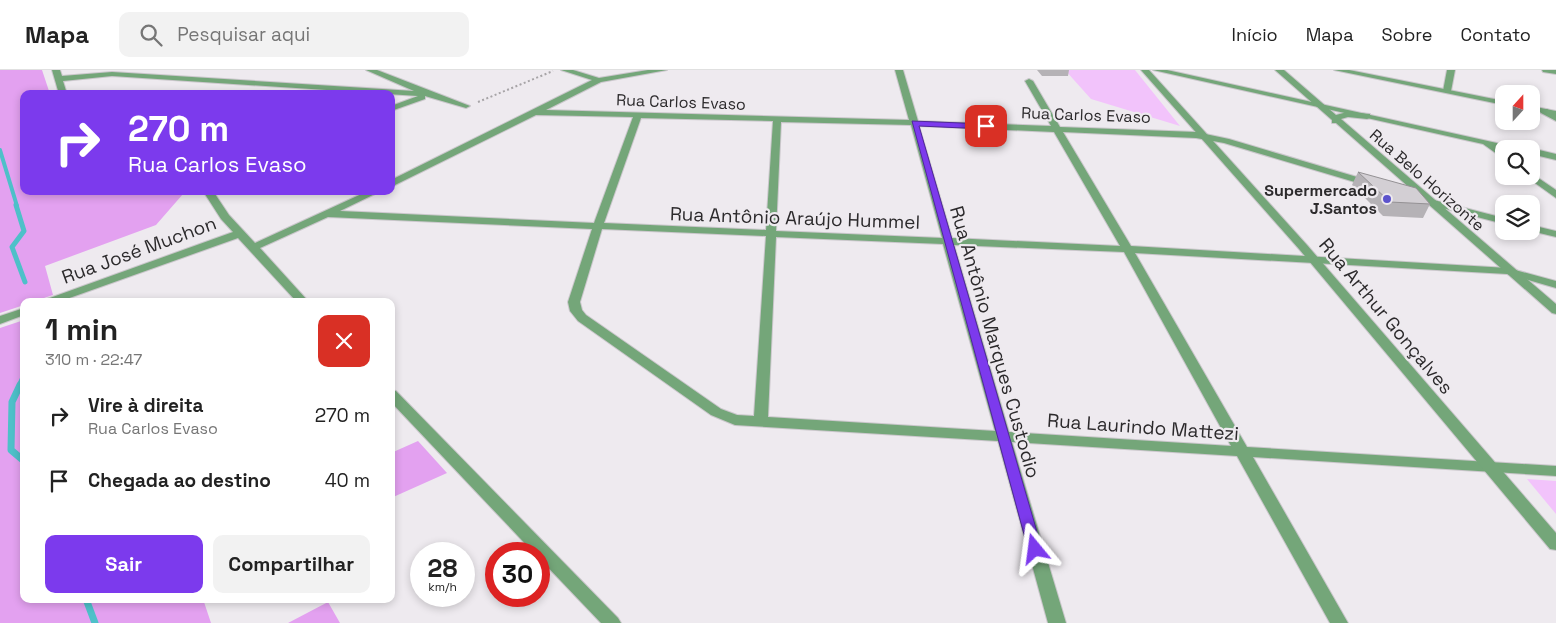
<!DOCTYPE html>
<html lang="pt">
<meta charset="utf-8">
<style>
body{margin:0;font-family:"Space Grotesk",sans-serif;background:#f2f2f2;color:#222;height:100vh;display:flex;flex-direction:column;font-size:19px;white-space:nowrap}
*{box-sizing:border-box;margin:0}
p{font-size:16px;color:#767676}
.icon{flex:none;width:28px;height:28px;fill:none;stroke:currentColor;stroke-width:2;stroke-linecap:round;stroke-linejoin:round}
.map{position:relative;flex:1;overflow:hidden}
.details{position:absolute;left:20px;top:228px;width:375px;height:305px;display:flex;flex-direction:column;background:#fff;border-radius:10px;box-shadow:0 2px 8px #0003}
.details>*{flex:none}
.top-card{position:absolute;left:20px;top:20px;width:375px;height:105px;border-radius:10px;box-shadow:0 2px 8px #0003;background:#7c3aed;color:#fff;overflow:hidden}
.needle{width:32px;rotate:21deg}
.controls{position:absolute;left:1495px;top:15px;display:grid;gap:10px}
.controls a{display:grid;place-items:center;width:45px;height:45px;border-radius:10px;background:#fff;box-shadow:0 2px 8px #0003;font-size:25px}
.speed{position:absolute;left:410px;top:472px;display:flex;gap:10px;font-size:25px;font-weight:700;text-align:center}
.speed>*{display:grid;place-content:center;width:65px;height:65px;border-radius:50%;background:#fff;box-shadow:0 2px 8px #0003;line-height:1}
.speed small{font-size:12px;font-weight:400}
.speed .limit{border:8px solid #d22;background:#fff;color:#111}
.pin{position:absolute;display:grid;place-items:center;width:42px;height:42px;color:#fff;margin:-21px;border-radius:10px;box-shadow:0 2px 8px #0006}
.me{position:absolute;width:55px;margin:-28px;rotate:344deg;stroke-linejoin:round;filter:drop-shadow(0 0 4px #0008)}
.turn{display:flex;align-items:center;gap:18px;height:105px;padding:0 25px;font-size:22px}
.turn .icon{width:65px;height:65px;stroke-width:2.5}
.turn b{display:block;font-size:35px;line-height:42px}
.round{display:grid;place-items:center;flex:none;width:52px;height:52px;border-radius:10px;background:#f2f2f2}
.overview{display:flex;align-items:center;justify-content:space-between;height:85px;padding:0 25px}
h1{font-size:30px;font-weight:700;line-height:38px}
.action{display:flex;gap:10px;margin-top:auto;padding:10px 25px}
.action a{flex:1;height:58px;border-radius:10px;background:#7c3aed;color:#fff;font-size:20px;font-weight:700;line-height:58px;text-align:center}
.action a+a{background:#f2f2f2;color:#222}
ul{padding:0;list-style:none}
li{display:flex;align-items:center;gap:15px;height:65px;padding:0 25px}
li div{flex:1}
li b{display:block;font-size:19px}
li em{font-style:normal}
header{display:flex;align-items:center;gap:30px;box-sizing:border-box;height:70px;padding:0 25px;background:#fff;border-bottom:1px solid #e0e0e0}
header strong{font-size:24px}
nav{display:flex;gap:28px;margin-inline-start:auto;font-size:18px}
.search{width:350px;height:45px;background:#f2f2f2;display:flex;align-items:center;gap:12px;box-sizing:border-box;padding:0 18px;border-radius:10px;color:#767676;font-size:19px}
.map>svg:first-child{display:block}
.green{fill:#f2c3fb}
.forest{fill:#e3a1f0}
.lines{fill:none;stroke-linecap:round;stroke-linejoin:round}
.stream-far2{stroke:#4ec0c9;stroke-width:4}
.stream-far1{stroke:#4ec0c9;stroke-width:5}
.stream{stroke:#4ec0c9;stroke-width:7}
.minor-casing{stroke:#cbc7cc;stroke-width:2}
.tertiary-casing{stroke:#cbc7cc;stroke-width:2}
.path{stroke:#a7a4a7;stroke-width:2;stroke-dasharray:2 2.5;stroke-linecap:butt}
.minor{fill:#74a679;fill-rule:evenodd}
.tertiary{fill:#74a679;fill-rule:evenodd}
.wall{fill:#b5b2b6}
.building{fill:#d3cfd4;stroke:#949194}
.route{fill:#7c3aed;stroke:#51269a}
.poi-dot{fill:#5c53cc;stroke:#eeeaef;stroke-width:2}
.labels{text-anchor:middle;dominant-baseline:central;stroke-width:4.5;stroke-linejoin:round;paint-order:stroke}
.far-street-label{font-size:16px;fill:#2c2a2c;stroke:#eeeaef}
.far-poi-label{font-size:16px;font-weight:bold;fill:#2c2a2c;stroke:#eeeaef;text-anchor:end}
.street-label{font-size:19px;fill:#2c2a2c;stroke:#eeeaef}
</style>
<header>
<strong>Mapa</strong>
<div class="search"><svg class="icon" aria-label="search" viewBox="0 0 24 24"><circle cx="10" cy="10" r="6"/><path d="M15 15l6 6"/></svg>Pesquisar aqui</div>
<nav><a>Início</a><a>Mapa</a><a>Sobre</a><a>Contato</a></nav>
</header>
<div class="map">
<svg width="1556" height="553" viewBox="0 0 1556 553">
<rect width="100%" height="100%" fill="#eeeaef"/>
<path class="green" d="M 1065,0 L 1135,0 L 1180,56 L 1091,29 Z
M 1527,409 L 1556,411 L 1556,444 Z"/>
<path class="forest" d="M 0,0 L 42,0 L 50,24 L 24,24 L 24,121 L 173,121 L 183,124 L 156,155 L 45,196 L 53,225 L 35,231 L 24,231 L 24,235 L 0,243 Z
M 24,250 L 24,529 L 203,529 L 211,553 L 0,553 L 0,258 Z
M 418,371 L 447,403 L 391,428 L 391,383 Z
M 328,532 L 340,553 L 288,553 Z"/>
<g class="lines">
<path class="stream-far2" d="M 0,80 L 17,136"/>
<path class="stream-far1" d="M 16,135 L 24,161 L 12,177 L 25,212
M 19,316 L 24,305"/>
<path class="stream" d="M 20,315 L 12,332 L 11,380 L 24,391
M 86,529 L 95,553"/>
<defs>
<path id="minor" d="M 52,0 L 60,0 L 62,6 L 112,2 L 414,21 L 366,0 L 377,0 L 470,36 L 466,38 L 425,26 L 425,29 L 391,41 L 391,36 L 418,26 L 112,6 L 63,11 L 67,24 L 59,24 Z
M 561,0 L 573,0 L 599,8 L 648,0 L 667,0 L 601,12 L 546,40 L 909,50 L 895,0 L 903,0 L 918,51 L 1051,56 L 1025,11 L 1029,9 L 1033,11 L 1060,57 L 1196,62 L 1229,69 L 1374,112 L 1374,116 L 1368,116 L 1224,73 L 1196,68 L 1063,62 L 1131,176 L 1508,198 L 1556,211 L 1556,218 L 1507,204 L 1135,183 L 1247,377 L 1556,396 L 1556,406 L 1253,387 L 1348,553 L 1330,553 L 1237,386 L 1012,372 L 1066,553 L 1048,553 L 998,371 L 735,355 L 711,345 L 578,251 L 570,241 L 568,232 L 592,159 L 328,147 L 260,178 L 308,231 L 296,231 L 238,168 L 61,231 L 45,231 L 47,229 L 233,162 L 221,149 L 203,121 L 213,121 L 229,145 L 255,173 L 368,121 L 381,121 L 340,141 L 594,153 L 633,47 L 536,45 L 391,117 L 391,110 L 592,10 ZM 641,48 L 773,51 L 766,160 L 604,153 ZM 781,52 L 911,55 L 942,168 L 776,161 ZM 919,56 L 1054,62 L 1120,176 L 952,168 ZM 602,159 L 766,166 L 754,346 L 737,345 L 721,339 L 586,245 L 582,240 L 580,232 ZM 776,167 L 943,174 L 995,361 L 768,347 ZM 954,175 L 1124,182 L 1231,376 L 1009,362 Z
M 1153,0 L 1167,0 L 1524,79 L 1496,77 L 1504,82 L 1504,89 L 1483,74 Z
M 1447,0 L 1455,0 L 1451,21 L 1447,23 L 1443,21 Z
M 1542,0 L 1556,0 L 1556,4 L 1543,2 Z
M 1541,39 L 1547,39 L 1556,44 L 1556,51 L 1541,43 Z
M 1531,78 L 1556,84 L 1556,90 L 1531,84 L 1531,79 L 1529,79 Z
M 1531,103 L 1556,120 L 1556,128 L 1528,108 L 1526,106 L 1531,106 Z
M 1426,128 L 1504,148 L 1504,154 L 1423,133 L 1423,129 Z
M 1531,155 L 1556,161 L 1556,167 L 1531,161 Z
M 24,238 L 24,245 L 0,254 L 0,246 Z
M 391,320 L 396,321 L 618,548 L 621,553 L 601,553 L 539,488 L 539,484 L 535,484 L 391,332 Z"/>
<path id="tertiary" d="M 1141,0 L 1149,0 L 1307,175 L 1556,463 L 1556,480 L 1550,479 L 1299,179 Z
M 1275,0 L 1284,0 L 1336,45 L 1347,42 L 1370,44 L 1370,48 L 1367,49 L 1348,47 L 1341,49 L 1556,234 L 1556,244 L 1552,243 L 1336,53 L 1332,53 L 1332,50 Z
M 1334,0 L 1349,0 L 1504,31 L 1504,35 Z
M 1531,36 L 1556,41 L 1556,45 L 1531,41 Z"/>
</defs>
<use href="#minor" class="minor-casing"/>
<use href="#tertiary" class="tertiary-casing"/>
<path class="path" d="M 478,32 L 553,1"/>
<use href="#minor" class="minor"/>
<use href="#tertiary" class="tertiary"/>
</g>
<path class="wall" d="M 1037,0 L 1069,0 L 1068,6 L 1042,6 Z
M 1358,102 L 1430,134 L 1423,148 L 1383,146 L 1352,115 Z"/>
<path class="building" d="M 1358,102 L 1416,118 L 1430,134 L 1390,132 Z"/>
<path class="route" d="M 912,51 L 986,54 L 990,56 L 986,59 L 919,56 L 1042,479 L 1040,483 L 1030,483 L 1028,479 Z"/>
<circle class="poi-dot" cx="1387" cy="129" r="5"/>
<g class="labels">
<g class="far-street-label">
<text transform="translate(681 32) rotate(2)">Rua Carlos Evaso</text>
<text transform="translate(1086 45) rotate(2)">Rua Carlos Evaso</text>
<text transform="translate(1427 110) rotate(41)">Rua Belo Horizonte</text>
</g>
<g class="far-poi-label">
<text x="1377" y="120">Supermercado<tspan x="1377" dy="18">J.Santos</tspan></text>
</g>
<g class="street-label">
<text transform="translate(795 148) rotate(2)">Rua Antônio Araújo Hummel</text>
<text transform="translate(139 180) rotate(-20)">Rua José Muchon</text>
<text transform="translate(1386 246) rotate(50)">Rua Arthur Gonçalves</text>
<text transform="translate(995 272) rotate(74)">Rua Antônio Marques Custodio</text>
<text transform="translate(1143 357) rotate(4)">Rua Laurindo Mattezi</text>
</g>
</g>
</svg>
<div class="controls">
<a><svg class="needle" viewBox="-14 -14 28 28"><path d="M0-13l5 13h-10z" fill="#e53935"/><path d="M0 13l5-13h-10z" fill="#767676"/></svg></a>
<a><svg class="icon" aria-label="search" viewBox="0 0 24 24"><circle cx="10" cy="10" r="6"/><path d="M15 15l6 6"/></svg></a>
<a><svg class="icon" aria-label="layers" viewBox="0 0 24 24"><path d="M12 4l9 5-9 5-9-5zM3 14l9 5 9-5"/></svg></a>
</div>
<div class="speed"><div>28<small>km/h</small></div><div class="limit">30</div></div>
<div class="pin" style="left:986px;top:56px;background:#d93025"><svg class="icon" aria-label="arrive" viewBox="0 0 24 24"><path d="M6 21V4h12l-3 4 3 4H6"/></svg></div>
<svg class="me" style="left:1035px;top:479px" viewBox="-20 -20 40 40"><path d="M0-17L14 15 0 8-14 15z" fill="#7c3aed" stroke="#fff" stroke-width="4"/></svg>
<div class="top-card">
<div class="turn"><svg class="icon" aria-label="right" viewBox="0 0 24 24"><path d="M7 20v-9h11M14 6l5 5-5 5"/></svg><div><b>270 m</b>Rua Carlos Evaso</div></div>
</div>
<section class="details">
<div class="overview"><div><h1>1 min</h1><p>310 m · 22:47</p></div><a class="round" style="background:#d93025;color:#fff"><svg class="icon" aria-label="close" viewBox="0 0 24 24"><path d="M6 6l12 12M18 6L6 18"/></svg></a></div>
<ul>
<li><svg class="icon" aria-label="right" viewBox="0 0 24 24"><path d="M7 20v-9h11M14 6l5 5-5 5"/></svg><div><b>Vire à direita</b><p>Rua Carlos Evaso</p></div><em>270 m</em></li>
<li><svg class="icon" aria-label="arrive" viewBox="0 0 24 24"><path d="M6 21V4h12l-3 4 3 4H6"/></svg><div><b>Chegada ao destino</b></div><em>40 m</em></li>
</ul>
<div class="action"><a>Sair</a><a>Compartilhar</a></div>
</section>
</div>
